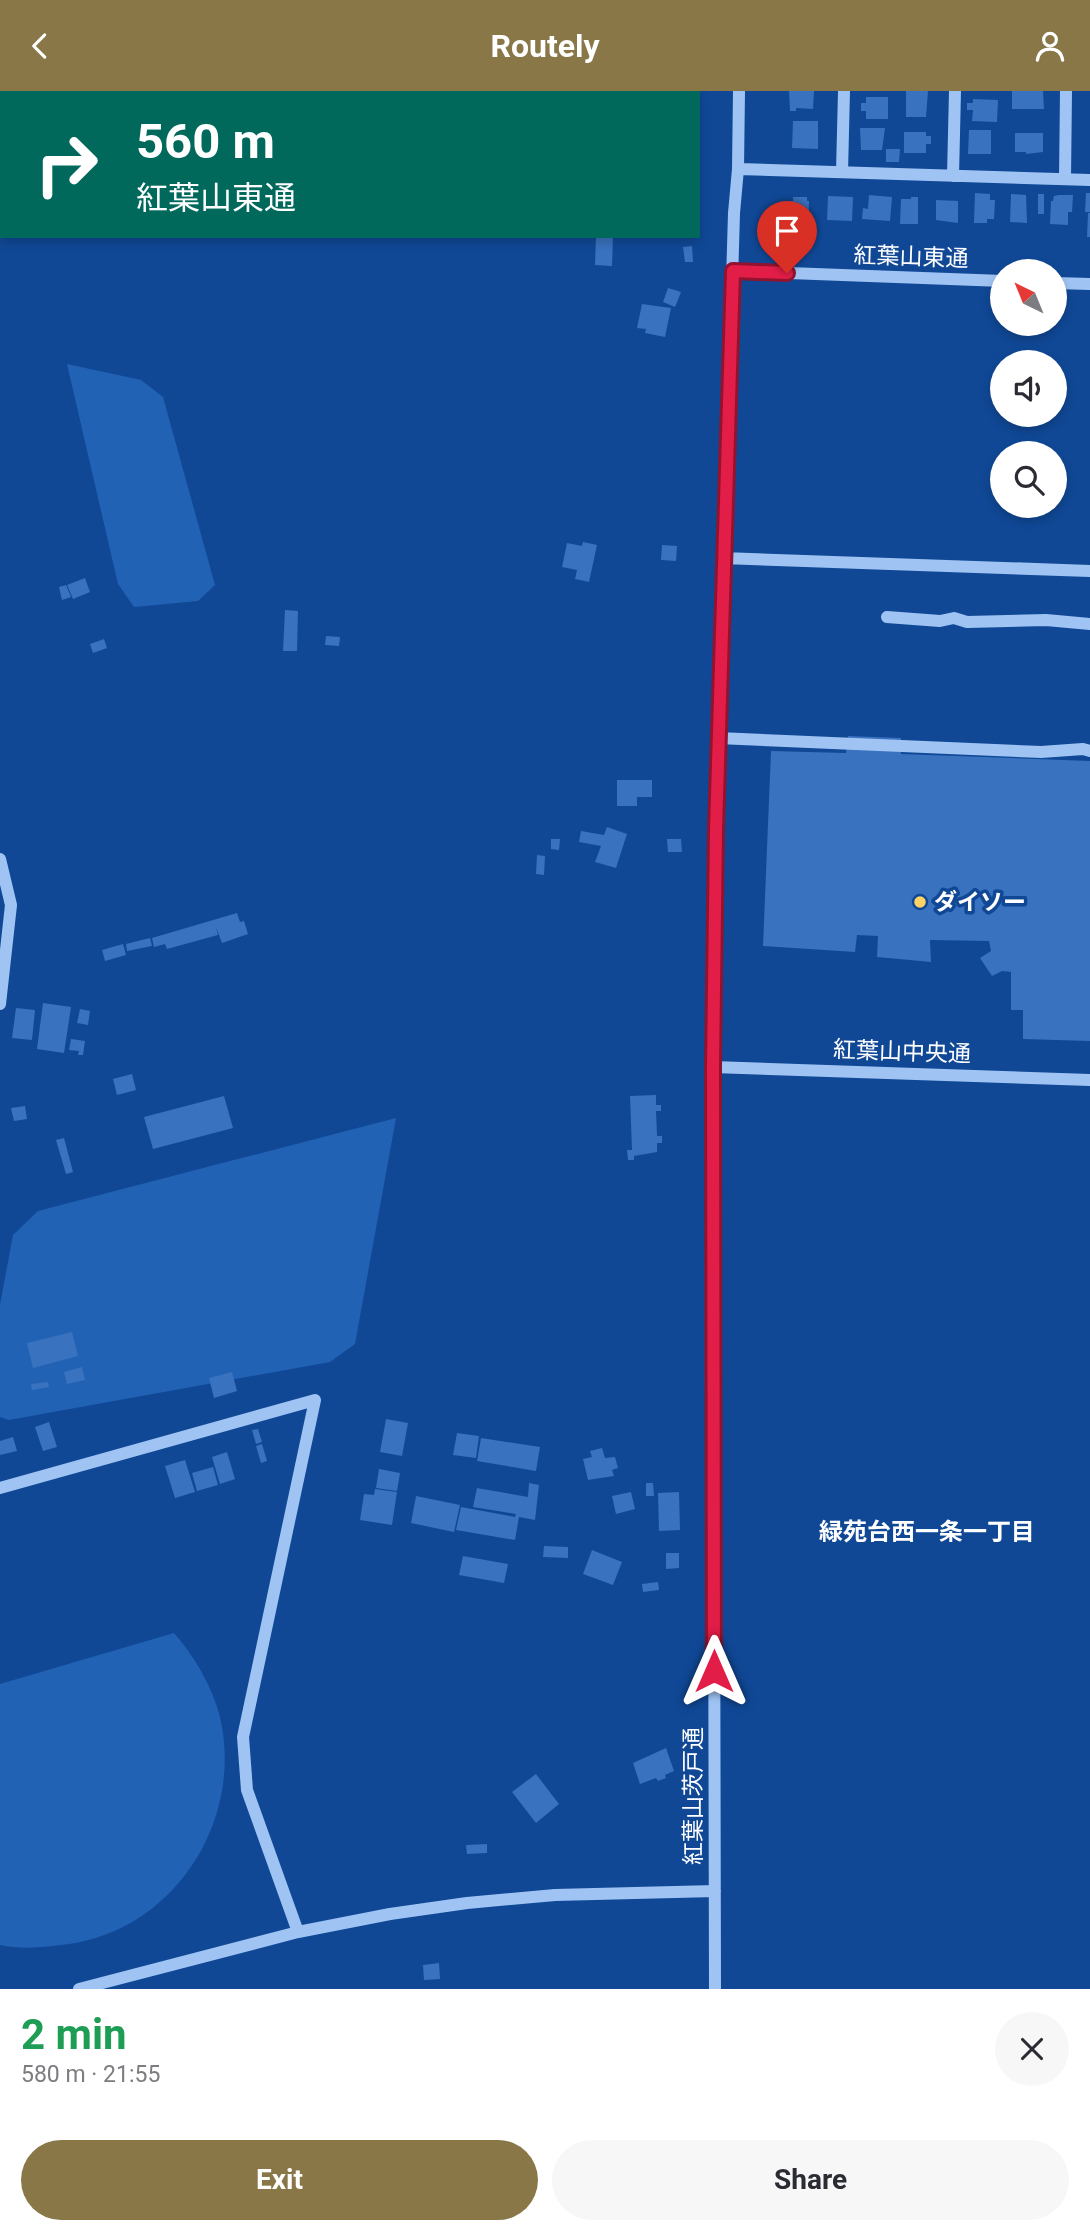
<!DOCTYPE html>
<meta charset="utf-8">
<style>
body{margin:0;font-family:Roboto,"Noto Sans JP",sans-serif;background:#f7f7f7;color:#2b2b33;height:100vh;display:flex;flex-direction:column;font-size:26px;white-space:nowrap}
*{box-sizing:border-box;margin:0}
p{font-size:23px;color:#7c7c81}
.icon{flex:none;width:38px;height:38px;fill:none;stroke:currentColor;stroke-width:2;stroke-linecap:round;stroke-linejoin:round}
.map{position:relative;height:1898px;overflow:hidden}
.panel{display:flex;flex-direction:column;background:#fff;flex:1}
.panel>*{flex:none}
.guide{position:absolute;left:0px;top:0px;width:700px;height:147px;box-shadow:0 4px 10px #0003;background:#00695c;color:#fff;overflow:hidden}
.needle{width:46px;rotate:317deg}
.fabs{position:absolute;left:990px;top:168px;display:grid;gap:14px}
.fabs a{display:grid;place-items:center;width:77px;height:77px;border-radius:50%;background:#fff;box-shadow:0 4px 10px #0003;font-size:35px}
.pin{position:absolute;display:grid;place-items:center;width:60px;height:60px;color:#fff;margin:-72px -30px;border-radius:50% 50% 50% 0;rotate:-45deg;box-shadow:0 0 7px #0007}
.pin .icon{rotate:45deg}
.me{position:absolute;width:77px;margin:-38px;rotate:0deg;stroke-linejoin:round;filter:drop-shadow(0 0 5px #0008)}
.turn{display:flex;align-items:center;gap:24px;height:147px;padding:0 21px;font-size:32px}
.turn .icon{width:91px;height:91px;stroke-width:2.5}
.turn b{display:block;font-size:49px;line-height:60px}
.round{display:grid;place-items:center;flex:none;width:74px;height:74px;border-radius:37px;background:#f7f7f7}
.overview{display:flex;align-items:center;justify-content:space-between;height:119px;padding:0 21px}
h1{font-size:42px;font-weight:700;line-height:52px;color:#1e9e55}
.primary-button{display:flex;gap:14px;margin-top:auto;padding:14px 21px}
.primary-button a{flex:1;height:80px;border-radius:42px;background:#8a7748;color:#fff;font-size:28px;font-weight:700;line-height:80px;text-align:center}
.primary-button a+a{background:#f7f7f7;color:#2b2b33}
header{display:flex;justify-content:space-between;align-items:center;height:91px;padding:0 21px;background:#8a7748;color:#fff;font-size:32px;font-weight:700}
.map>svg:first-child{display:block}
.green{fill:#2262b5}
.building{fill:#3972be}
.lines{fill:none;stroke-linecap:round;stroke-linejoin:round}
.minor{stroke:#9fc4f4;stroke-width:12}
.route-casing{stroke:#92132f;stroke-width:18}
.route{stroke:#e11d48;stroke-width:12}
.poi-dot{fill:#ffd462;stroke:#104896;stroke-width:2.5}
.labels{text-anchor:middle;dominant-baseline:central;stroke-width:7;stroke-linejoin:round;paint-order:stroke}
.street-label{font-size:23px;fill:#fff;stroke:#104896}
.poi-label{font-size:23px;font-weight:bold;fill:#fff;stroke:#104896;text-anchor:start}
.neighbourhood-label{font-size:24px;font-weight:bold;fill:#fff;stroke:#104896}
</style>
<header><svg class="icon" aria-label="back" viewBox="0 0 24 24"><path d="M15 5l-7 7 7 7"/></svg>Routely<svg class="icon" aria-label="person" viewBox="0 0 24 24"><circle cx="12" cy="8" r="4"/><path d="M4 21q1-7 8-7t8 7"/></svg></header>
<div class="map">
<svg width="1090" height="1898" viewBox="0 0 1090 1898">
<rect width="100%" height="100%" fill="#104896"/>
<path class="green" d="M 67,273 L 141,289 L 163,306 L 215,494 L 198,510 L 134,516 L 118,493 Z
M 396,1027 L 355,1253 L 330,1271 L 9,1329 L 0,1326 L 0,1214 L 13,1144 L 38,1120 Z
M 174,1542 C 195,1566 212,1595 220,1626 C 244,1729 175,1838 69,1853 C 46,1856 23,1859 0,1854 L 0,1593 Z"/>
<path class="building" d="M 789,0 L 814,0 L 813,18 L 796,17 L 796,20 L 790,20 Z
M 906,0 L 928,0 L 926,26 L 906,26 Z
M 1012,0 L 1043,0 L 1044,18 L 1012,18 Z
M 866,6 L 888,6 L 888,28 L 866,28 L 866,20 L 861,20 L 861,12 L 866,12 Z
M 973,8 L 998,9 L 997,31 L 972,30 L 973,19 L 967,19 L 967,12 L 973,12 Z
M 793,30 L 818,30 L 818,58 L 792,57 Z
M 860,37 L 885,37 L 882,59 L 861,59 Z
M 969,39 L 991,39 L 991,63 L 968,63 Z
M 904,41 L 926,41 L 926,45 L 931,45 L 931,53 L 926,53 L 926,62 L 904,62 Z
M 1015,42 L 1043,42 L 1043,61 L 1026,63 L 1026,61 L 1015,61 Z
M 886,58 L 900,58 L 899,71 L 886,71 Z
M 975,102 L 990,103 L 990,109 L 995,109 L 994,128 L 987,128 L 987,132 L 974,132 Z
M 1086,102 L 1090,102 L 1090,121 L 1085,121 Z
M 1011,103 L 1026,104 L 1027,132 L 1010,131 Z
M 1038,103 L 1044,103 L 1044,123 L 1038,123 Z
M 869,104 L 892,106 L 890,130 L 862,128 L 863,117 L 868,118 Z
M 1059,104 L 1073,104 L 1072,121 L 1068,121 L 1068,134 L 1050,133 L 1051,110 L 1053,110 L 1054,105 Z
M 828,105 L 853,106 L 852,130 L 827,129 Z
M 793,106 L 807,106 L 807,110 L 809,110 L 808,136 L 789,135 L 790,110 L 793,110 Z
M 911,106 L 918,106 L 918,133 L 900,133 L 901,108 L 911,108 Z
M 936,109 L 958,110 L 958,132 L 936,129 Z
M 1088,122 L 1090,122 L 1090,146 L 1087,146 Z
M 596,145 L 613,145 L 612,175 L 595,174 Z
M 692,155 L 693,171 L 685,171 L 683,156 Z
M 668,197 L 681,201 L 675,216 L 663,211 Z
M 642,213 L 671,217 L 665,246 L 645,242 L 646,238 L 637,237 Z
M 583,451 L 597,454 L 589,491 L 575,488 L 577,479 L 562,476 L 567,452 L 582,455 Z
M 662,454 L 677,455 L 676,470 L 661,469 Z
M 85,487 L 90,501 L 73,508 L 67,494 Z
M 66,494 L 71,506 L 62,509 L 59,496 Z
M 285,519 L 298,520 L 297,560 L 283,560 Z
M 326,545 L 340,546 L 339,555 L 325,554 Z
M 104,548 L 107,557 L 93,562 L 90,553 Z
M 848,645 L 901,647 L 901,663 L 1090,670 L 1090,950 L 1023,948 L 1023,919 L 1011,919 L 1011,881 L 1002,880 L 992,885 L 980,867 L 991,860 L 989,850 L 930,849 L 931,871 L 877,866 L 878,845 L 857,844 L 855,861 L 763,855 L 771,660 L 846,662 Z
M 617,689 L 652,689 L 652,706 L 637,706 L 637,715 L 617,715 Z
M 607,736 L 627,743 L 616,777 L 595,771 L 601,755 L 579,751 L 581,740 L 604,744 Z
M 551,748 L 560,748 L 559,759 L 551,758 Z
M 667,748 L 681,748 L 682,761 L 668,761 Z
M 537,764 L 545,765 L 544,784 L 536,783 Z
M 237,822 L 240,831 L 244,830 L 248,843 L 222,852 L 216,836 L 218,844 L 167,858 L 165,853 L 154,856 L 152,847 Z
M 150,847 L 152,855 L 127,860 L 126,853 Z
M 123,853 L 126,864 L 105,870 L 102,859 Z
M 43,912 L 71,916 L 64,962 L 37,958 Z
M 16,917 L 35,919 L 32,949 L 12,947 Z
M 80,918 L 90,920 L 88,934 L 77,932 Z
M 71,948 L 85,950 L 83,964 L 78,964 L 79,960 L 69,959 Z
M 132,983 L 136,999 L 117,1004 L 113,988 Z
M 656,1004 L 656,1014 L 661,1014 L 661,1020 L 656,1020 L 657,1045 L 662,1045 L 662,1052 L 657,1052 L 657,1061 L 634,1065 L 634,1069 L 628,1069 L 627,1059 L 632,1059 L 630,1005 Z
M 224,1005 L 233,1037 L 153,1058 L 144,1026 Z
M 25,1015 L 27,1028 L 14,1030 L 11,1017 Z
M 64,1047 L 73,1081 L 66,1083 L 56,1049 Z
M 72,1241 L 78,1265 L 33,1277 L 27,1252 Z
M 82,1276 L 85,1289 L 67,1293 L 64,1281 Z
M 232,1281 L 237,1300 L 214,1307 L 209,1287 Z
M 48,1291 L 49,1296 L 32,1299 L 31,1293 Z
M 386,1328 L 408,1332 L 402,1365 L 380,1361 Z
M 49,1331 L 57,1356 L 43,1360 L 35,1336 Z
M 258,1338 L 262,1351 L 256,1353 L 252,1339 Z
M 457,1342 L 479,1345 L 476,1367 L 453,1364 Z
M 13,1346 L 17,1360 L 0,1364 L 0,1350 Z
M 481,1347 L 540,1356 L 536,1380 L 477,1370 Z
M 262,1353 L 267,1370 L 261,1372 L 256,1355 Z
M 602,1357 L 605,1367 L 615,1366 L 618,1377 L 612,1379 L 614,1385 L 588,1389 L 583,1368 L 592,1366 L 590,1360 Z
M 227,1361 L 235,1388 L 220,1393 L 212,1366 Z
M 185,1369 L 195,1401 L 175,1407 L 165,1375 Z
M 213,1376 L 218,1394 L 197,1400 L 192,1382 Z
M 379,1378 L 400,1382 L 397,1400 L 376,1397 Z
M 529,1392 L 539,1394 L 535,1429 L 519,1426 L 515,1449 L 456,1439 L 461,1416 L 515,1426 L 516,1423 L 473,1416 L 477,1397 L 528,1406 Z
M 646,1392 L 653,1392 L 654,1405 L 646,1405 Z
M 375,1398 L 397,1401 L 392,1434 L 360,1429 L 364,1403 L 374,1404 Z
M 631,1401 L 635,1418 L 616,1423 L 612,1405 Z
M 679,1401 L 680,1439 L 659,1440 L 658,1402 Z
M 416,1405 L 460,1414 L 454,1441 L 411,1432 Z
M 544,1455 L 568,1456 L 568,1467 L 543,1466 Z
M 592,1459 L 622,1471 L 613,1494 L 583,1483 Z
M 666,1462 L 679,1462 L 679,1477 L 666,1478 Z
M 463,1465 L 508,1473 L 504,1492 L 459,1484 Z
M 658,1491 L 659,1499 L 643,1501 L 642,1493 Z
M 666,1657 L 674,1680 L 665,1684 L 666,1687 L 658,1690 L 656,1687 L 640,1693 L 633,1672 Z
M 536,1683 L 559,1713 L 536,1732 L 512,1701 Z
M 487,1753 L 487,1762 L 467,1763 L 466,1754 Z
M 439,1872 L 440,1888 L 424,1889 L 423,1874 Z"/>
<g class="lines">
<path class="minor" d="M 738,78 L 1090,89
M 842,81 L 844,0
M 953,85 L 955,0
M 1065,88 L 1066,0
M 733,180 L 1003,190
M 1055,192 L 1090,193
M 723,467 L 1090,480
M 887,526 L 940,530 L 954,527 L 967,531 L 1046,529 L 1090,533
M 718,647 L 1041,661 L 1083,658 L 1090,660
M 0,768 L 11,814 L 0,913
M 713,976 L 1090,989
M 0,1397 L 315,1309 L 243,1646 L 247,1699 L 298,1841
M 79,1898 L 298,1841 L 390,1823 L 467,1812 L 555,1804 L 715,1800
M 715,1898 L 713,976 L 716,739 L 734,122 L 738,78 L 739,0"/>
</g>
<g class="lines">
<defs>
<path id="route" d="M 714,1580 L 713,976 L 716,739 L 733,180 L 787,182"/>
</defs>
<use href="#route" class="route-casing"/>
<use href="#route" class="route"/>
</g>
<circle class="poi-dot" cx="920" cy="811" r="7"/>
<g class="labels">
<g class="street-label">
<text transform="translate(911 166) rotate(2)">紅葉山東通</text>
<text transform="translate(902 961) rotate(2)">紅葉山中央通</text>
<text transform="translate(693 1705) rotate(-90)">紅葉山茨戸通</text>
</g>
<g class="poi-label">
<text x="934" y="811">ダイソー</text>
</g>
<g class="neighbourhood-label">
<text x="927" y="1441">緑苑台西一条一丁目</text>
</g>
</g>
</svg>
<div class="fabs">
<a><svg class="needle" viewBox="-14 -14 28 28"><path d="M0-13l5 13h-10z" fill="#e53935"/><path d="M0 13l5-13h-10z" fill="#7c7c81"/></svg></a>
<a><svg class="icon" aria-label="sound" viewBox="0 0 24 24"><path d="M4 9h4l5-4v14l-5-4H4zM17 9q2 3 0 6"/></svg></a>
<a><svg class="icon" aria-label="search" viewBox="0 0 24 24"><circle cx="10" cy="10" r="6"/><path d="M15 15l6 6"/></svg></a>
</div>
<div class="pin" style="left:787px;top:182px;background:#d93025"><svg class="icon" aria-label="arrive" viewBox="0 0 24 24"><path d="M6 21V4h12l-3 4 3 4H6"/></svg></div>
<svg class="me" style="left:714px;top:1580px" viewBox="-20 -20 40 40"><path d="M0-17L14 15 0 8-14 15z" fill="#e11d48" stroke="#fff" stroke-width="4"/></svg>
<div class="guide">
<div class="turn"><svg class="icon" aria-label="right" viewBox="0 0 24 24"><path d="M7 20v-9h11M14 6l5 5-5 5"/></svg><div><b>560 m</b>紅葉山東通</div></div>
</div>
</div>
<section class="panel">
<div class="overview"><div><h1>2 min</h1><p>580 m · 21:55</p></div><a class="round"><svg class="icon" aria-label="close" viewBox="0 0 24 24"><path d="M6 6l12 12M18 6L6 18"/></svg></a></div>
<div class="primary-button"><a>Exit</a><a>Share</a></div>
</section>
